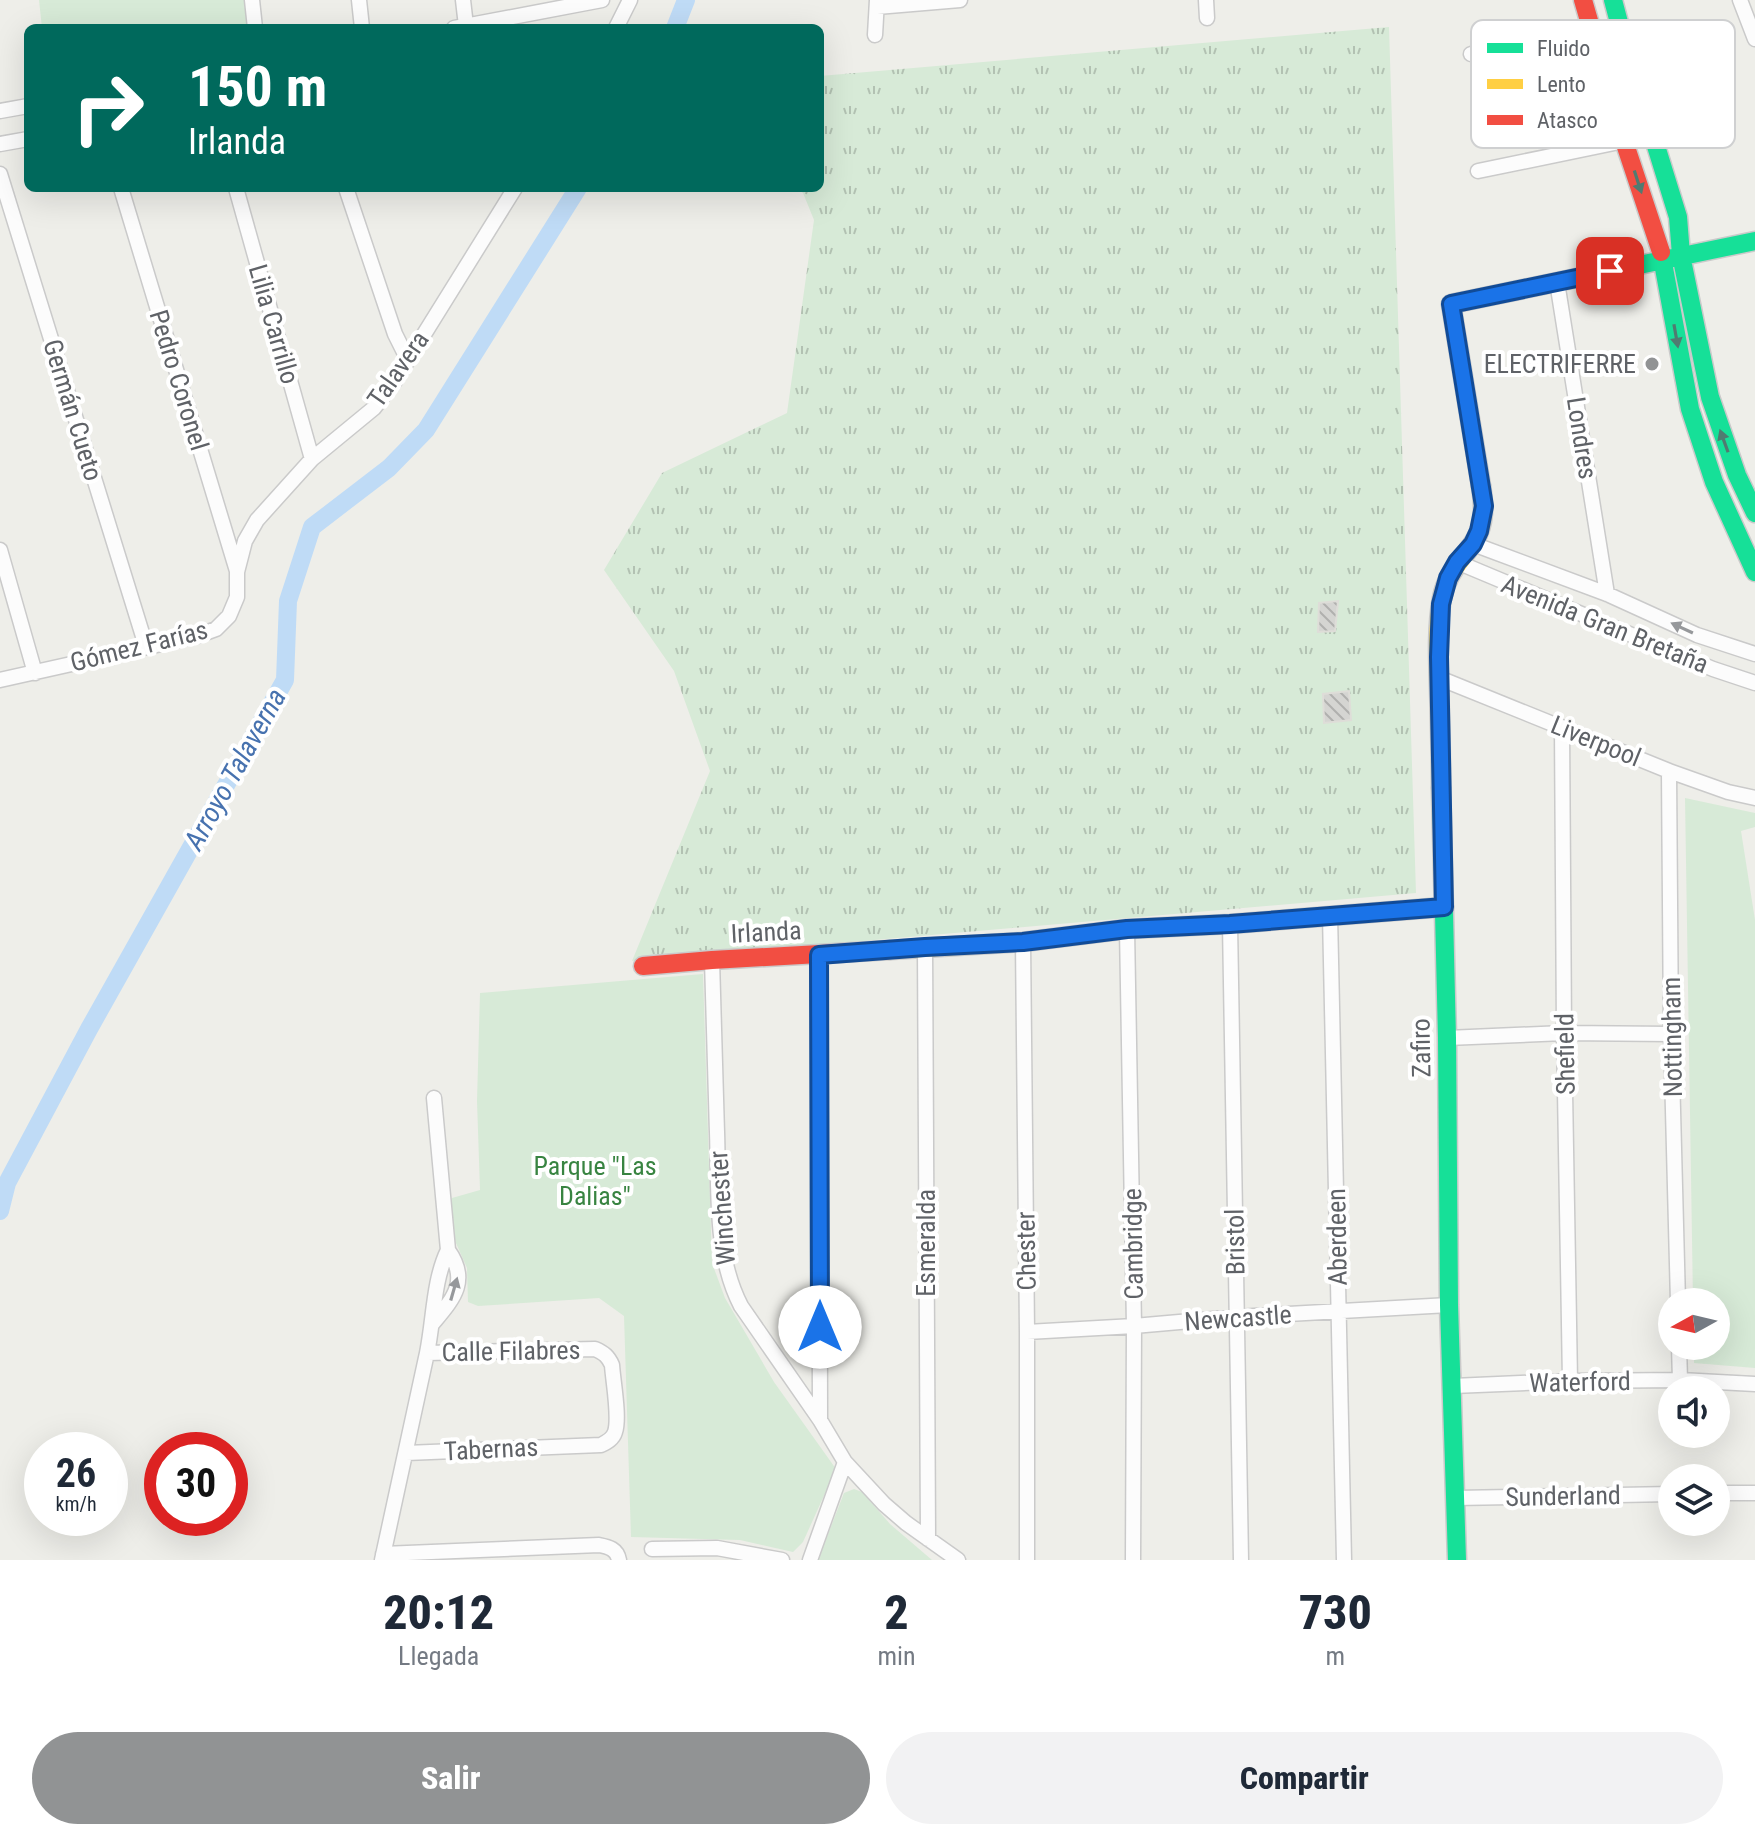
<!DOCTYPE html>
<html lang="es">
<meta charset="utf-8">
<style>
body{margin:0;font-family:"Roboto Condensed",sans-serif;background:#f2f2f3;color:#1f2937;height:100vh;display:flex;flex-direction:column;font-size:30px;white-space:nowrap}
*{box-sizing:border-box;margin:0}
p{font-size:26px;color:#747a83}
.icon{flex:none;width:44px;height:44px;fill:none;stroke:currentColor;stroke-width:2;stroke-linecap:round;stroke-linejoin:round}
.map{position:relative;height:1560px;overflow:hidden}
.side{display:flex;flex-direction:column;background:#fff;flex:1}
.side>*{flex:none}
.banner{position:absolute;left:24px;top:24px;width:800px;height:168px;border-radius:12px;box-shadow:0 8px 32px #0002;background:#00695c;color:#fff;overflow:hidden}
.needle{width:52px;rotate:262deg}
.tools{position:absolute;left:1658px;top:1288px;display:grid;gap:16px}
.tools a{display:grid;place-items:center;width:72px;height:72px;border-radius:50%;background:#fff;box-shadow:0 8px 32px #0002;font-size:40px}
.speed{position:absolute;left:24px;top:1432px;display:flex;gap:16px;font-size:40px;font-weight:700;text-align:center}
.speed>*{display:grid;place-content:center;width:104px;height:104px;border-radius:50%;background:#fff;box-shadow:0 8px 32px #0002;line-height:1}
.speed small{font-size:20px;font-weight:400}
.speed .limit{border:12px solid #d22;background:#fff;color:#111}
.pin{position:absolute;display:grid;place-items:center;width:68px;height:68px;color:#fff;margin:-34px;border-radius:16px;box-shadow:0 4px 12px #0006}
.me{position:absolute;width:88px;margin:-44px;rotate:0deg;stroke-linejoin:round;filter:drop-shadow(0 0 6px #0008)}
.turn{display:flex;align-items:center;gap:28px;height:168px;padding:0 32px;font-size:36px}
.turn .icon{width:104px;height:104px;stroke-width:2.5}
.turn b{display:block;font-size:56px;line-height:68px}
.eta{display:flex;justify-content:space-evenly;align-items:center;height:136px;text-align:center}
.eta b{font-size:48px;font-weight:800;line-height:56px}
.action{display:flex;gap:16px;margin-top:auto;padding:16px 32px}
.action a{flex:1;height:92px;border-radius:48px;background:#919394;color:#fff;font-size:32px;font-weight:800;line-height:92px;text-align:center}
.action a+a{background:#f2f2f3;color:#1f2937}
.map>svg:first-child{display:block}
.grass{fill:url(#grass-tufts)}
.park{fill:#d7ead7}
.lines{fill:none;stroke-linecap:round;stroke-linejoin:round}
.canal{stroke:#bfdbf6;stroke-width:18}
.building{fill:url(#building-back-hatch);stroke:#deddd8;stroke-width:2}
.street-casing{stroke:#cacaca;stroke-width:17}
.fast-casing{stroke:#cacaca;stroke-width:21}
.slow-casing{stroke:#cacaca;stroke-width:21}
.jam-casing{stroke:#cacaca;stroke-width:21}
.street{stroke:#fcfcfc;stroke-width:14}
.fast{stroke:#16e098;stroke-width:18}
.slow{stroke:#ffcf43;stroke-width:18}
.jam{stroke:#f24e42;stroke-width:18}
.oneway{fill:#507b71}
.oneway2{fill:#96989b}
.route-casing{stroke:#114b97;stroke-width:20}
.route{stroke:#1a73e8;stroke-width:14}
.poi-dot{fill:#919394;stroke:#fff;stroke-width:3}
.labels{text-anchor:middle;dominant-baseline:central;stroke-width:8;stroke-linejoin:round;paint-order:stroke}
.street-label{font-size:26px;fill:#5f6267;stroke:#fff}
.poi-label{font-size:26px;fill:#5f6267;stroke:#fff;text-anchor:end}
.park-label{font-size:26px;fill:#388441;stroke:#fff}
.water-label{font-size:28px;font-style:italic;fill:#4772af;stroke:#fff}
.key{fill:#fff;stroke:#cfd0d1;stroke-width:2}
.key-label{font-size:22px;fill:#5f6267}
</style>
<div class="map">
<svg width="1755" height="1560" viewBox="0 0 1755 1560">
<defs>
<pattern id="grass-tufts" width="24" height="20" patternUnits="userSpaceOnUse" patternTransform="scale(2)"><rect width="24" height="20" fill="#d7ead7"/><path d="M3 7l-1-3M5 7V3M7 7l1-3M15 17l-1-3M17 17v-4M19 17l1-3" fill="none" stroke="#b2c1b2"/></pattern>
<pattern id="building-back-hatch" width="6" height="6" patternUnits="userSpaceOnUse" patternTransform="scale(2)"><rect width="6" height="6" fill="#d5d5d2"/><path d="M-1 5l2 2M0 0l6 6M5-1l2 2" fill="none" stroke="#b0b0ae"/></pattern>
</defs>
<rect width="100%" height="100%" fill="#eeeee9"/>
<path class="grass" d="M 1389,27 L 1416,893 L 632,961 L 710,771 L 674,671 L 604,570 L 662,473 L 787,413 L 814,220 L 801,188 L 820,188 L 820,76 Z"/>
<path class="park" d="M 39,0 L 246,0 L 250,28 L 42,28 Z
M 1685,798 L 1755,813 L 1755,827 L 1741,831 L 1755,920 L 1755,1368 L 1694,1363 L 1694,1346 L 1716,1346 L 1716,1302 L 1693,1302 Z
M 703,974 L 712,1263 L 725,1298 L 774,1382 L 836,1469 L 803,1542 L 793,1552 L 740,1540 L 631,1537 L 624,1316 L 599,1298 L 478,1306 L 468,1302 L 467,1268 L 456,1243 L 450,1220 L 452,1198 L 480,1190 L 477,1101 L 480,993 Z
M 854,1489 L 862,1492 L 890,1524 L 932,1560 L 818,1560 L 844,1493 Z"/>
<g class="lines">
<path class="canal" d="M 675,28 L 686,0
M 0,1211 L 7,1183 L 89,1029 L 285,680 L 288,601 L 312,527 L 389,468 L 426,430 L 578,188"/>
</g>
<path class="building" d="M 1338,601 L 1335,631 L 1318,632 L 1319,603 Z
M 1349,691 L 1351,720 L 1324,723 L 1323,694 Z"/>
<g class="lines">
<defs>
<path id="street" d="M 252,0 L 255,28
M 359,0 L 362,28
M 463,0 L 466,26
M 1206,0 L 1207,18
M 1740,0 L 1755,39
M 877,7 L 960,0
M 454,28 L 602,0
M 616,28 L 630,0
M 875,35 L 877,0
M 1471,54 L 1591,30
M 0,111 L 28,106
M 0,144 L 28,139
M 1478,171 L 1624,141
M 0,174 L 146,646
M 121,188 L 237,571
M 236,188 L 312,459
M 346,188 L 395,334 L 408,360
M 1557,282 L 1607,594
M 1473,544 L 1607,594 L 1697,635 L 1755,654
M 0,550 L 35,673
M 1457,562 L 1713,669 L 1755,683
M 1439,678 L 1669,771 L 1728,792 L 1755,798
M 0,680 L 197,636 L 216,629 L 229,616 L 237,597 L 237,572 L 245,541 L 257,520 L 312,459 L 374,408 L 395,381 L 515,188
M 1562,727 L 1564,1033 L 1570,1381
M 1669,771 L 1671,1034 L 1678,1302
M 1330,915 L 1344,1560
M 1230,924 L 1241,1560
M 1127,929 L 1134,1326 L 1133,1560
M 1023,942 L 1027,1332 L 1027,1560
M 925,947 L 928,1539
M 819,955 L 820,1419
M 712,960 C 714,1018 715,1075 717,1132 C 719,1190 714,1254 741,1306 L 820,1420 L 845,1462 L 884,1504 L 906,1523 L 958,1560
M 1447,1038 L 1564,1033 L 1671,1034
M 433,1323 C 453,1299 470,1281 448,1250 L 434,1098
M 1027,1332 L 1134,1326 L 1236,1317 L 1449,1305
M 1679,1346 L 1680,1380
M 1453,1386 L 1570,1381 L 1680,1380 L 1755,1384
M 406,1453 L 601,1445 C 607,1442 613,1439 615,1432 C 620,1418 613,1381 612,1365 C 608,1356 604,1353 595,1349 L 427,1353
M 1716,1493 L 1755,1493
M 1455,1498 L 1672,1494
M 652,1549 L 717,1548 L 782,1560
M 383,1554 L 599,1545 C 609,1547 617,1549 619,1560
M 382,1560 L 427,1353 C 434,1319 433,1281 448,1250
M 810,1560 L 845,1462"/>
<path id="fast" d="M 1613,0 L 1626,49 L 1678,217 L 1681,255 L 1710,397 L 1737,475 L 1755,513
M 1661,252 L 1690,409 L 1714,482 L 1755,572
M 1481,486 L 1451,304 L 1755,241
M 1441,788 L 1447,1038 L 1449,1305 L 1457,1560"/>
<path id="slow" d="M 1441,788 C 1441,754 1440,719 1439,684 C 1438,655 1437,626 1442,598 C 1447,572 1462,561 1475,540 C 1485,523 1484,505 1481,486
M 890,950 L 1023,942 L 1127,929 L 1230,924 L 1444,907"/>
<path id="jam" d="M 1583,0 L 1624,141 L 1661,252
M 643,966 L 712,960 L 890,950"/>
</defs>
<use href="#street" class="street-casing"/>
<use href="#fast" class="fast-casing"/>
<use href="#slow" class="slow-casing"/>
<use href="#jam" class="jam-casing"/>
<use href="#street" class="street"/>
<use href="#fast" class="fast"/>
<use href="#slow" class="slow"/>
<use href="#jam" class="jam"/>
</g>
<defs><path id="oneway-solid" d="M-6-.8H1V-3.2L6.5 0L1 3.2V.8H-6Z" transform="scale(2)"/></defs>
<g class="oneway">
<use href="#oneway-solid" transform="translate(1638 182) rotate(72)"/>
<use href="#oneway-solid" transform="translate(1676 336) rotate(80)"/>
<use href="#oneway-solid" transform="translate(1724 441) rotate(-110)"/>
</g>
<g class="oneway2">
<use href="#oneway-solid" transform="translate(1682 628) rotate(-155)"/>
<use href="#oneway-solid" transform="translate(454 1289) rotate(-74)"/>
</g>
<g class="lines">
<defs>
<path id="route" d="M 820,1327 L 819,955 L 925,947 L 1023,942 L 1127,929 L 1230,924 L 1444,907 L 1439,657 L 1441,604 L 1448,578 L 1457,562 L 1473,544 L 1479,531 L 1484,506 L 1451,304 L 1610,271"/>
</defs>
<use href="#route" class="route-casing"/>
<use href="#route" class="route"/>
</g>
<circle class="poi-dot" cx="1652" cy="364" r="8"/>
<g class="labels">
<g class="street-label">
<text transform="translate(274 324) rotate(74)">Lilia Carrillo</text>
<text transform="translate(398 369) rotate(-55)">Talavera</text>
<text transform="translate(179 380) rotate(73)">Pedro Coronel</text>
<text transform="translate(73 410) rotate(73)">Germán Cueto</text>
<text transform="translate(1582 438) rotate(81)">Londres</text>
<text transform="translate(1605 624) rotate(22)">Avenida Gran Bretaña</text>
<text transform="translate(139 646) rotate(-14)">Gómez Farías</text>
<text transform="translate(1596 741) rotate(22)">Liverpool</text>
<text transform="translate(766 932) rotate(-3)">Irlanda</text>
<text transform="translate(1672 1037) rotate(-91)">Nottingham</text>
<text transform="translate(1421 1048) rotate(-91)">Zafiro</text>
<text transform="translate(1565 1054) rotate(-91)">Shefield</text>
<text transform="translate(722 1208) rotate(-94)">Winchester</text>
<text transform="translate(1337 1237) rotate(-91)">Aberdeen</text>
<text transform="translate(1235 1242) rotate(-91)">Bristol</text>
<text transform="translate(926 1243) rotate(-90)">Esmeralda</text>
<text transform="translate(1133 1244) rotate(-91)">Cambridge</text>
<text transform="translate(1026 1251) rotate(-91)">Chester</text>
<text transform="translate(1238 1318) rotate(-4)">Newcastle</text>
<text transform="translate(511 1351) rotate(-1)">Calle Filabres</text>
<text transform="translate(1580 1382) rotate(-1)">Waterford</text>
<text transform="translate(491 1449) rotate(-3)">Tabernas</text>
<text transform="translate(1563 1496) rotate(-1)">Sunderland</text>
</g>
<g class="poi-label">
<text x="1636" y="364">ELECTRIFERRE</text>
</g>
<g class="park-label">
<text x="595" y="1166">Parque "Las<tspan x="595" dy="30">Dalias"</tspan></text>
</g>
<g class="water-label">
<text transform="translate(235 769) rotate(-61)">Arroyo Talaverna</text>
</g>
</g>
<rect x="1471" y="20" width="264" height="128" rx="12" class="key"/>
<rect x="1487" y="43" width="36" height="10" fill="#16e098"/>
<rect x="1487" y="79" width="36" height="10" fill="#ffcf43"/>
<rect x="1487" y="115" width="36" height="10" fill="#f24e42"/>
<g class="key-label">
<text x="1537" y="56">Fluido</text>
<text x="1537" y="92">Lento</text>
<text x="1537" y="128">Atasco</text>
</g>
</svg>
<div class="tools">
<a><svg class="needle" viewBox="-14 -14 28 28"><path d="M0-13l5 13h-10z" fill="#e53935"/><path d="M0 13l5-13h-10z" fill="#747a83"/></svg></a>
<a><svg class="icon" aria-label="sound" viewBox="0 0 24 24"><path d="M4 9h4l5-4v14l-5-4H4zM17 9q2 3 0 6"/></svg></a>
<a><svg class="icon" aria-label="layers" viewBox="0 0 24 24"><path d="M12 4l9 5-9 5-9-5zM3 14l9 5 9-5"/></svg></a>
</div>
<div class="speed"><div>26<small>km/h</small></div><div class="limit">30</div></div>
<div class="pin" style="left:1610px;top:271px;background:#d93025"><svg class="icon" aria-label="arrive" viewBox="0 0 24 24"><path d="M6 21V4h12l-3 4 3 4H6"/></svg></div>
<svg class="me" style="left:820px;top:1327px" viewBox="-20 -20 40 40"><circle r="19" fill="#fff"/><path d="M0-13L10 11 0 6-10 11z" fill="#1a73e8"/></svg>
<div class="banner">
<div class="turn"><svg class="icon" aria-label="right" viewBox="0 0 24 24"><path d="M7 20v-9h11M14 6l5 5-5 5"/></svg><div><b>150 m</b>Irlanda</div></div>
</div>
</div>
<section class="side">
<div class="eta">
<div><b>20:12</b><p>Llegada</p></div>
<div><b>2</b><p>min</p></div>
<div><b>730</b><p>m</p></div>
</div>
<div class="action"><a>Salir</a><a>Compartir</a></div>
</section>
